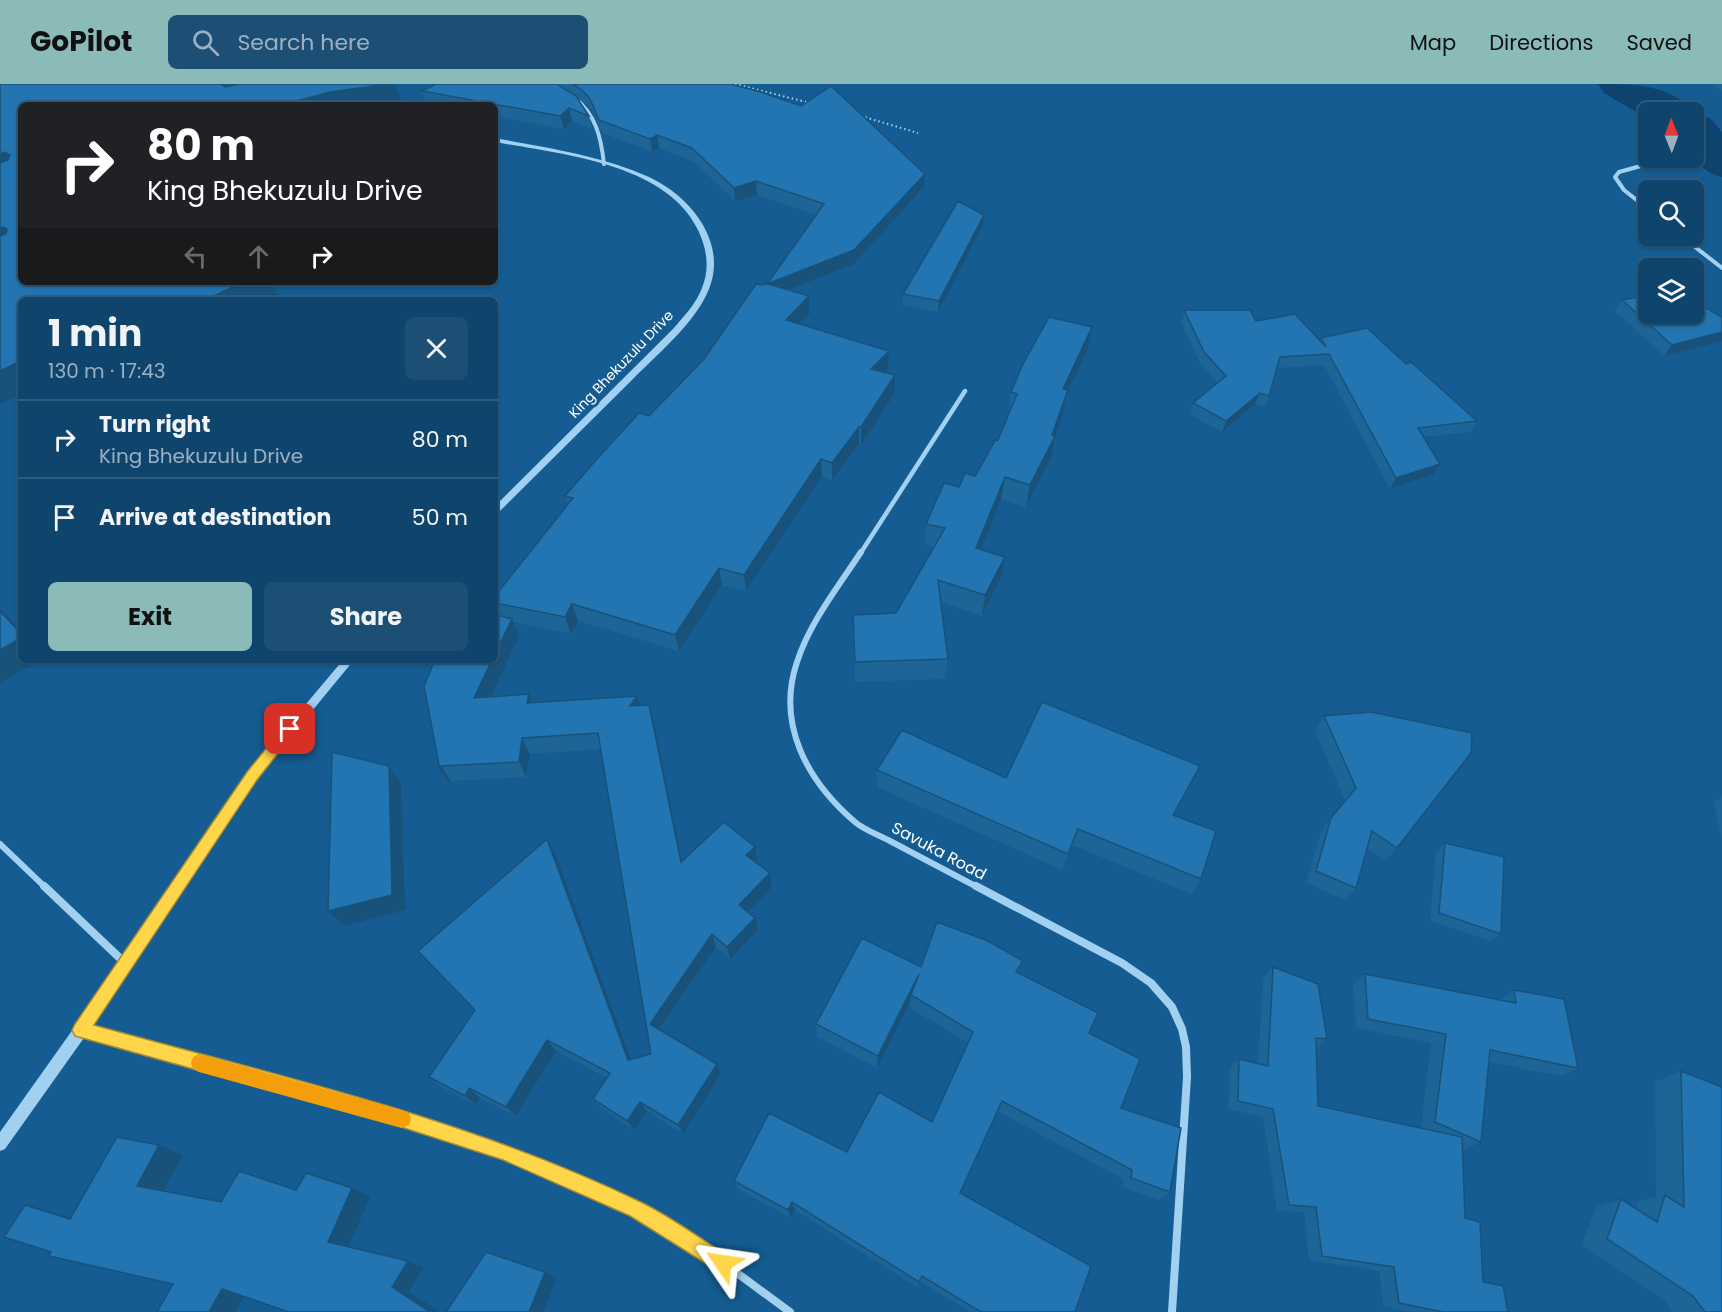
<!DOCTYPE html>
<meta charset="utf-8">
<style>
body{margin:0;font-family:Poppins,sans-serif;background:#1d4f75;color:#f1f3f6;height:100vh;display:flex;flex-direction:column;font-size:22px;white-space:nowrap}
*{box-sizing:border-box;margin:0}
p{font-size:20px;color:#9bb1c2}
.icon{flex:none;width:33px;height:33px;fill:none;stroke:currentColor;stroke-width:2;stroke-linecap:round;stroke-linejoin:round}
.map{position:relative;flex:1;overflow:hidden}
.sheet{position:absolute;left:18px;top:213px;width:480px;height:366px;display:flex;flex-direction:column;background:#0f456d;border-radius:9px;box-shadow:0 2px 4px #0004,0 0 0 2px #2f5d80}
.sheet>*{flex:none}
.top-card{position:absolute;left:18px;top:18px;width:480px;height:183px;border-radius:9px;box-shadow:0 2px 4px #0004,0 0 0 2px #2f5d80;background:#202124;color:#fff;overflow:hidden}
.needle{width:39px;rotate:359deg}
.fabs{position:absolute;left:1638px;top:18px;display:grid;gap:12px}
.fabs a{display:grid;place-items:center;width:66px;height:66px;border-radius:9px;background:#0f456d;box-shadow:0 2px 4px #0004,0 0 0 2px #2f5d80;font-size:30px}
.pin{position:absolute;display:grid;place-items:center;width:51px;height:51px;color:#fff;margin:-26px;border-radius:12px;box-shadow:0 3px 9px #0006}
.me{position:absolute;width:66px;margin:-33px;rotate:302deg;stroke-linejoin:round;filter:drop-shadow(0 0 4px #0008)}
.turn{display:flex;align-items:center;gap:21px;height:126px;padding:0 30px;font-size:27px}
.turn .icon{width:78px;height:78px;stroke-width:2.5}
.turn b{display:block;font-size:42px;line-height:51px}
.lanes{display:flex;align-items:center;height:57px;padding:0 30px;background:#0003;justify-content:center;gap:30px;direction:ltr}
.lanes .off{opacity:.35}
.round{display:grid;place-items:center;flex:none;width:63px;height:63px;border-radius:9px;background:#1d4f75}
.head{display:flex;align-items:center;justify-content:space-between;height:102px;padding:0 30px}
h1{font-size:36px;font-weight:700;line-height:45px}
.cta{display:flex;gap:12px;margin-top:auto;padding:12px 30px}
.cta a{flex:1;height:69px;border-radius:9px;background:#8bbbb9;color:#111;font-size:24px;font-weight:700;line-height:69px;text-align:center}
.cta a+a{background:#1d4f75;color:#f1f3f6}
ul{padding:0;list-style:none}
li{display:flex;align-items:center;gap:18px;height:78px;padding:0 30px;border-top:2px solid #2f5d80}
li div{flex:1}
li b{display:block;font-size:22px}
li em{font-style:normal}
header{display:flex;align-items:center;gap:36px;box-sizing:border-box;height:84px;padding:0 30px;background:#8bbbb9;color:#111}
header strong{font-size:28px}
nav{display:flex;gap:33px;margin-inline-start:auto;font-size:21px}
.search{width:420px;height:54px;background:#1d4f75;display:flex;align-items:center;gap:15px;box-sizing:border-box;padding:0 21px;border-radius:9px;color:#9bb1c2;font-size:22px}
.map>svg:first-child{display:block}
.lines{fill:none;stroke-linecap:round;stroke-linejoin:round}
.river{fill:#0d436d;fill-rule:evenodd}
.path{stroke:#a1d0f1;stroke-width:2;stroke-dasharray:1.5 3;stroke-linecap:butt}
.minor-far3{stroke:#a1d0f1;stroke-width:4}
.minor-far2{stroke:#a1d0f1;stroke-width:4.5}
.minor-far1{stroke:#a1d0f1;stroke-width:6}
.minor{stroke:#a1d0f1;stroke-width:8}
.tertiary{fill:#a1d0f1;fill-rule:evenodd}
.wall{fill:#1d6597}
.shaded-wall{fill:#18527b}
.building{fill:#2275b0;stroke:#18527b;stroke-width:1.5}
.route{fill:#ffd54a;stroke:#a68a30;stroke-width:1.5}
.slow{fill:#f59e0b}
.labels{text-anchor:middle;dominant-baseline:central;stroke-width:6;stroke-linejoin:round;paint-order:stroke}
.far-street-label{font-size:14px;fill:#fff;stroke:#145c91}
.street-label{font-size:16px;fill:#fff;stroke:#145c91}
</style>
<header>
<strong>GoPilot</strong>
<div class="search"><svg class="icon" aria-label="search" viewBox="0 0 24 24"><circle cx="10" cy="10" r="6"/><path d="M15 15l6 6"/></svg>Search here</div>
<nav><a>Map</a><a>Directions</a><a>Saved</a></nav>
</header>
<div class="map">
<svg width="1722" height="1228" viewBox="0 0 1722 1228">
<rect width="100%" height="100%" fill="#145c91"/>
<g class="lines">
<path class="river" d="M 1598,0 C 1632,0 1671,0 1693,28 L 1648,28 L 1648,35 L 1604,9 Z
M 1694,30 L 1710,34 L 1722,48 L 1722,93 C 1688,84 1691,60 1694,30 Z"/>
<path class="path" d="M 735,0 L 810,19
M 861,32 L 918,49"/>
<path class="minor-far3" d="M 574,13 C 596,31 601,53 604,80
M 1648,80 L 1619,88 L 1615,93 L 1624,106 L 1648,125
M 1681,152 L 1722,184"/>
<path class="minor-far2" d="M 860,470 L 965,307"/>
<path class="minor-far1" d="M 861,468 C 838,503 810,538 797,578 C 776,640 807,697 855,738 C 864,746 879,751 890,757 C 920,773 949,788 979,804
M 0,760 L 46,804"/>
<path class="minor" d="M 44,802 L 125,879
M 976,802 L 1122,879 L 1151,899 L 1172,923 L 1182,945 L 1186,963 L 1187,993 L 1172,1228
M 81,947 C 274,998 479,1038 655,1135 C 703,1162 746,1196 790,1228"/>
<path class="tertiary" d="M 495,54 C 547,64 600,71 649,93 C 690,112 728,158 709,205 C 695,240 656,271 630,298 C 586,342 542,385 498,429 L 495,430 L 495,422 L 673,245 C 684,232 696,220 702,204 C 710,184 707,165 698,146 C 666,79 560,70 495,58 Z
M 343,576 L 354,576 L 256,695 L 86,951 L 5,1065 L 0,1067 L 0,1048 L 76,941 L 248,689 Z"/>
</g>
<path class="wall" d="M 436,0 L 730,0 L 924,103 L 854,180 L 789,206 L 809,212 L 810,229 L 800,240 L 889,267 L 888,284 L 884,289 L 895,309 L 861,361 L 859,360 L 832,396 L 822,392 L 746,507 L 722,501 L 679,567 L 578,537 L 571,550 L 513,538 L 519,552 L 491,612 L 529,610 L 533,618 L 649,621 L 654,637 L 682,777 L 757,777 L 755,778 L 770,789 L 772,803 L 748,828 L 758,846 L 730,875 L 716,863 L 659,946 L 717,980 L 721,990 L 683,1050 L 647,1027 L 634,1046 L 601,1024 L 593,1015 L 607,994 L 556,967 L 516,1032 L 480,1014 L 476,1021 L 441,1003 L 429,993 L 475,926 L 547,755 L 555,769 L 631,975 L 651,970 L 601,665 L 530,670 L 526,693 L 451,697 L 450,701 L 440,686 L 495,576 L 495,512 L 568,420 L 565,412 L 649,332 L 704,275 L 764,201 L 768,199 L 816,131 L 757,111 L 735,117 L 694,78 L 659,64 L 652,68 L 602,49 L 593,28 L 585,19 L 578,15 L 589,32 L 592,45 L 572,37 L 564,45 L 495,33 L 495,21 L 426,21 L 422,7 Z
M 1712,0 L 1722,0 L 1722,7 Z
M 984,131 L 983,142 L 938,228 L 903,221 L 903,210 Z
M 1622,216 L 1722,233 L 1664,272 L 1615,227 Z
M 1184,226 L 1256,237 L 1320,257 L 1321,254 L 1406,280 L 1477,337 L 1470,348 L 1423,353 L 1433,391 L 1390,405 L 1324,281 L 1277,284 L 1269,312 L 1265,323 L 1255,320 L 1222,348 L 1189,330 L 1193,319 L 1218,299 L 1200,279 L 1181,238 Z
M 1088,265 L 1067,309 L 1063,328 L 1055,352 L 1051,374 L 1026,423 L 1001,415 L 981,466 L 1005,473 L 1001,494 L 982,532 L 940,518 L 948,575 L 945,595 L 855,598 L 853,531 L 896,529 L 934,463 L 925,461 L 926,440 L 959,403 L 975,392 L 998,356 L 1009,330 L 1011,308 Z
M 1324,632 L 1397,764 L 1385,777 L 1367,764 L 1356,804 L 1345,816 L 1306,799 L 1321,747 L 1345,717 L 1315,646 Z
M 877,686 L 1006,694 L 1191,700 L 1174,731 L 1201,795 L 1191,810 L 1072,761 L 1062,786 L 877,703 Z
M 1722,712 L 1722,757 L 1714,718 Z
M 1445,759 L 1501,850 L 1490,857 L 1430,837 L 1436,768 Z
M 1023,877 L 1018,889 L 1089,949 L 1121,1024 L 1170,1108 L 1159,1116 L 1122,1103 L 1123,1095 L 997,1027 L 960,1109 L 1075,1228 L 970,1228 L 920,1197 L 917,1203 L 795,1126 L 791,1134 L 739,1106 L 734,1097 L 847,1068 L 932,1038 L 968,959 L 910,924 L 911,916 L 877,984 L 817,953 L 816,940 L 921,883 Z
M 1273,883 L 1327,955 L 1317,964 L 1318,1022 L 1421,1044 L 1431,959 L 1356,944 L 1353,900 L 1365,890 L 1499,916 L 1514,906 L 1578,984 L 1560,992 L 1489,978 L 1481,1058 L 1466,1065 L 1462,1063 L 1465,1134 L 1483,1198 L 1508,1228 L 1410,1228 L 1383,1222 L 1379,1187 L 1309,1176 L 1304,1128 L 1277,1127 L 1263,1033 L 1228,1025 L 1230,985 L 1239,975 L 1258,980 L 1263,894 Z
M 1681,987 L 1722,1228 L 1672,1228 L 1664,1216 L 1582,1161 L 1596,1123 L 1621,1115 L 1636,1124 L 1637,1118 L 1656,1113 L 1655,998 Z"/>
<path class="shaded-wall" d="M 221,0 L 311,0 L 234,17 Z
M 388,0 L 395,0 L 403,21 L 282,21 L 330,8 Z
M 569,24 L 572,37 L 564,45 L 560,32 Z
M 657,51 L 659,64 L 652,68 L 650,55 Z
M 5,68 L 20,91 L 0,99 L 0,70 Z
M 925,90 L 924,103 L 854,180 L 768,214 L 767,200 Z
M 756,97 L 757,111 L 735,117 L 734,104 Z
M 984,131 L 983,142 L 938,228 L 939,217 Z
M 3,143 L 20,166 L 0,174 L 0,144 Z
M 244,198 L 271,198 L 278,212 L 268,216 L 208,216 L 207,215 Z
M 809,212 L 810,229 L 788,253 L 786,236 Z
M 1092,243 L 1088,265 L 1067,309 L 1063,328 L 1055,353 L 1055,352 L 1051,374 L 1026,423 L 1030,401 L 1063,305 Z
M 1722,248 L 1722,257 L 1664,272 L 1672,261 Z
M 889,267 L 888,284 L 871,303 L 871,285 Z
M 21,277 L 21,310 L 0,320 L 0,287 Z
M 895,291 L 895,309 L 861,361 L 861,343 Z
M 1260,309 L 1255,320 L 1222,348 L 1226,337 Z
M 859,343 L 859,360 L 832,396 L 832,379 Z
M 821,375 L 822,392 L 746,507 L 744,491 Z
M 1440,380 L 1433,391 L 1390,405 L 1396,394 Z
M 1005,393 L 1001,415 L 974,485 L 976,464 Z
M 1005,473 L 1001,494 L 982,532 L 985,511 Z
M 719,484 L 722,501 L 679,567 L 675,551 Z
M 572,520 L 578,537 L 571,550 L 565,533 Z
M 0,525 L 21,546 L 21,550 L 0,527 Z
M 512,535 L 519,552 L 483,630 L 474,614 L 492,576 L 495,576 L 495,570 Z
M 21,554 L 21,576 L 39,576 L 0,599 L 0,566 Z
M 529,610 L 536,626 L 527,619 Z
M 637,612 L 642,628 L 630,622 Z
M 649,621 L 654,637 L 685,792 L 681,778 Z
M 522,654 L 530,670 L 526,693 L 519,678 Z
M 389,682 L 401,700 L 405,826 L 344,842 L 328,827 Z
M 441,682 L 451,697 L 450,701 L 440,686 Z
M 547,755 L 555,769 L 635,986 L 628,976 Z
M 755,763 L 757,777 L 749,785 L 746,771 Z
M 770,789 L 772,803 L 742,834 L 739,821 Z
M 755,834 L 758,846 L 730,875 L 727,863 Z
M 712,850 L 716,863 L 655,951 L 650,940 Z
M 919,890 L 911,911 L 911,916 L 877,984 L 878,972 Z
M 547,956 L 556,967 L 516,1032 L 506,1023 Z
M 717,980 L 721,990 L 683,1050 L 678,1041 Z
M 469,1004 L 480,1014 L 476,1021 L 465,1012 Z
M 640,1018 L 647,1027 L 634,1046 L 627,1037 Z
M 159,1061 L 183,1071 L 162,1110 L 137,1102 Z
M 352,1104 L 370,1113 L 348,1164 L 328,1158 Z
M 792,1118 L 795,1126 L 791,1134 L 788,1126 Z
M 25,1121 L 55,1129 L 99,1142 L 70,1135 Z
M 408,1177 L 424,1183 L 409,1208 L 440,1228 L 430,1228 L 392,1203 Z
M 545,1188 L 557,1194 L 543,1228 L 529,1228 Z
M 222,1205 L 245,1210 L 235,1228 L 209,1228 Z"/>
<path class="building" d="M 0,0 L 221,0 L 225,3 L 239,0 L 388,0 L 330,8 L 282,21 L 21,21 L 21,198 L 244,198 L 207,215 L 208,216 L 21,216 L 21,277 L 0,287 L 0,152 L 6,150 L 7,145 L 3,143 L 0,144 L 0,79 L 8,76 L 10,71 L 5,68 L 0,70 Z
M 436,0 L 557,0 L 576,12 L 589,32 L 569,24 L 560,32 L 422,7 Z
M 573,0 L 730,0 L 761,8 L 801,22 L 831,2 L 925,90 L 854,166 L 767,200 L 824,120 L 756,97 L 734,104 L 692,64 L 657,51 L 650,55 L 599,36 L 590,15 L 582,6 Z
M 958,117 L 984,131 L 939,217 L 903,210 Z
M 765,199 L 809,212 L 786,236 L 889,267 L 871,285 L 895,291 L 861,343 L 859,343 L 832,379 L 821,375 L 744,491 L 719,484 L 675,551 L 572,520 L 565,533 L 495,519 L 495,512 L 573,414 L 565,412 L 596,376 L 639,329 L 649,332 L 704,275 L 756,200 L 764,201 Z
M 1648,211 L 1648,230 L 1694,230 L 1694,217 L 1722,233 L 1722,248 L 1672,261 L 1622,216 Z
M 1184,226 L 1250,226 L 1256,237 L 1295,230 L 1326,263 L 1321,254 L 1367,244 L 1406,280 L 1411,278 L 1477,337 L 1418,344 L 1440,380 L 1396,394 L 1329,270 L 1280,273 L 1269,312 L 1260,309 L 1226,337 L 1193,319 L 1226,292 L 1204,268 Z
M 1049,233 L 1092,243 L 1063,305 L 1068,306 L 1052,351 L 1055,352 L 1030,401 L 1005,393 L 976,464 L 1005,473 L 985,511 L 938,496 L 948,575 L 855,578 L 853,531 L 896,529 L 945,444 L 926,440 L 944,399 L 959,403 L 965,389 L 975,392 L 996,355 L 998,356 L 1017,310 L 1011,308 L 1023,280 Z
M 0,527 L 21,550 L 21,554 L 0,566 Z
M 495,530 L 512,535 L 495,570 Z
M 435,576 L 492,576 L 474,614 L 529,610 L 527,619 L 637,612 L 630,622 L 649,621 L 681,778 L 724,738 L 755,763 L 746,771 L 770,789 L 739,821 L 755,834 L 727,863 L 712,850 L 650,940 L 717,980 L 678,1041 L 640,1018 L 627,1037 L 593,1015 L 610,989 L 547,956 L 506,1023 L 469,1004 L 465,1012 L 429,993 L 475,926 L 418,867 L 547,755 L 628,976 L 651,970 L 598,649 L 522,654 L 519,678 L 441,682 L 440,686 L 424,602 Z
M 1042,618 L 1200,682 L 1173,731 L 1216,747 L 1201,795 L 1078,745 L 1068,770 L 877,686 L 902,646 L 1006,694 Z
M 1371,628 L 1472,649 L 1471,669 L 1397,764 L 1372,747 L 1356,804 L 1316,787 L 1331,734 L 1356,704 L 1324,632 Z
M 332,668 L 389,682 L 392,811 L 328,827 Z
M 1445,759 L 1504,773 L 1501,850 L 1439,829 Z
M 937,838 L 988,857 L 1023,877 L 1016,888 L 1098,929 L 1089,949 L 1140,975 L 1121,1024 L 1181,1044 L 1170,1108 L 1131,1094 L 1132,1086 L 1002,1017 L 960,1109 L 1091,1182 L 1075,1228 L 981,1228 L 922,1192 L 919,1198 L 792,1118 L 788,1126 L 734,1097 L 769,1029 L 847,1068 L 879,1008 L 932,1038 L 973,948 L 911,911 L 919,890 L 878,972 L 816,940 L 862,854 L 921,883 Z
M 1273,883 L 1318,900 L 1327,955 L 1316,954 L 1318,1022 L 1462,1053 L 1465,1134 L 1480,1138 L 1483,1198 L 1503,1202 L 1508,1228 L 1443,1228 L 1399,1219 L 1394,1183 L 1322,1172 L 1316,1123 L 1289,1121 L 1273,1025 L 1238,1017 L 1239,975 L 1268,982 Z
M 1365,890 L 1516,919 L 1514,906 L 1564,915 L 1578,984 L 1490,966 L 1481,1058 L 1435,1038 L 1446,950 L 1368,935 Z
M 1681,987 L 1722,1003 L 1722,1228 L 1705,1228 L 1693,1212 L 1607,1155 L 1621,1115 L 1657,1138 L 1665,1111 L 1684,1123 Z
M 117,1053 L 159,1061 L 137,1102 L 221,1118 L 239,1087 L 296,1106 L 306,1089 L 352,1104 L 328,1158 L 408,1177 L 392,1203 L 430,1228 L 289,1228 L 222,1205 L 209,1228 L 157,1228 L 173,1200 L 49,1172 L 51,1168 L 4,1153 L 25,1121 L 70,1135 Z
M 486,1168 L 545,1188 L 529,1228 L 446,1228 Z"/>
<path class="route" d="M 290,639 L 294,641 L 294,649 L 257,696 L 94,941 C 279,992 468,1034 641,1118 C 672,1133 701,1155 730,1173 L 733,1179 L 730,1186 L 723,1189 L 716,1186 L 630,1132 L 503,1076 L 404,1044 L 75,952 L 72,946 L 75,940 L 247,688 L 285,641 Z"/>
<path class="slow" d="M 199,970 L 402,1026 L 409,1029 L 411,1035 L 409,1041 L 402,1044 L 199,988 L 193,985 L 191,979 L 193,973 Z"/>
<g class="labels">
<g class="far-street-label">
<text transform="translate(621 280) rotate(-46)">King Bhekuzulu Drive</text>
</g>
<g class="street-label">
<text transform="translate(939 767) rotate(28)">Savuka Road</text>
</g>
</g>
</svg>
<div class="fabs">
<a><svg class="needle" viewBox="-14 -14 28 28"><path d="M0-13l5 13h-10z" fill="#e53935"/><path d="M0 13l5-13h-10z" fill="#9bb1c2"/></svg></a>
<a><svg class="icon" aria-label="search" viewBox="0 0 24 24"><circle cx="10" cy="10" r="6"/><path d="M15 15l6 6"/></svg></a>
<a><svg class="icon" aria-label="layers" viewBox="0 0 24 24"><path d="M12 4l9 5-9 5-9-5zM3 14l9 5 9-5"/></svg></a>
</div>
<div class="pin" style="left:290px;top:645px;background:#d93025"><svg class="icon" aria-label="arrive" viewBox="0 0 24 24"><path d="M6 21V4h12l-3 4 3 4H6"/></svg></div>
<svg class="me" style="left:723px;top:1179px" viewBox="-20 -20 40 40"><path d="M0-17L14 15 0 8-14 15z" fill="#ffd54a" stroke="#fff" stroke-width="4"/></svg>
<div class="top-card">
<div class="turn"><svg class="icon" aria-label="right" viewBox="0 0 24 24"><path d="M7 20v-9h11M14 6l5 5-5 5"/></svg><div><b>80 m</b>King Bhekuzulu Drive</div></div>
<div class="lanes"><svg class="icon off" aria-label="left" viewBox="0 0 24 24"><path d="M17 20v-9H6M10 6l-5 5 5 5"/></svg><svg class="icon off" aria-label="ahead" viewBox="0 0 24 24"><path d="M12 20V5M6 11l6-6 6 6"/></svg><svg class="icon" aria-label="right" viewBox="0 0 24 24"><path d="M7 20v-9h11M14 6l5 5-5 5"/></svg></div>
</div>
<section class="sheet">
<div class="head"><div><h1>1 min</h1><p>130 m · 17:43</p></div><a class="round"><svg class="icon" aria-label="close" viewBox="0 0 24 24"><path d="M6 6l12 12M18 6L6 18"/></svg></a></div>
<ul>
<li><svg class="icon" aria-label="right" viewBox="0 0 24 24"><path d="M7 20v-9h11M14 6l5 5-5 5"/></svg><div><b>Turn right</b><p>King Bhekuzulu Drive</p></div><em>80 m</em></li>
<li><svg class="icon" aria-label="arrive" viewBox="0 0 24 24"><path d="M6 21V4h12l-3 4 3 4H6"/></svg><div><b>Arrive at destination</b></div><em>50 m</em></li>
</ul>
<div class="cta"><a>Exit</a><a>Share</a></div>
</section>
</div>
